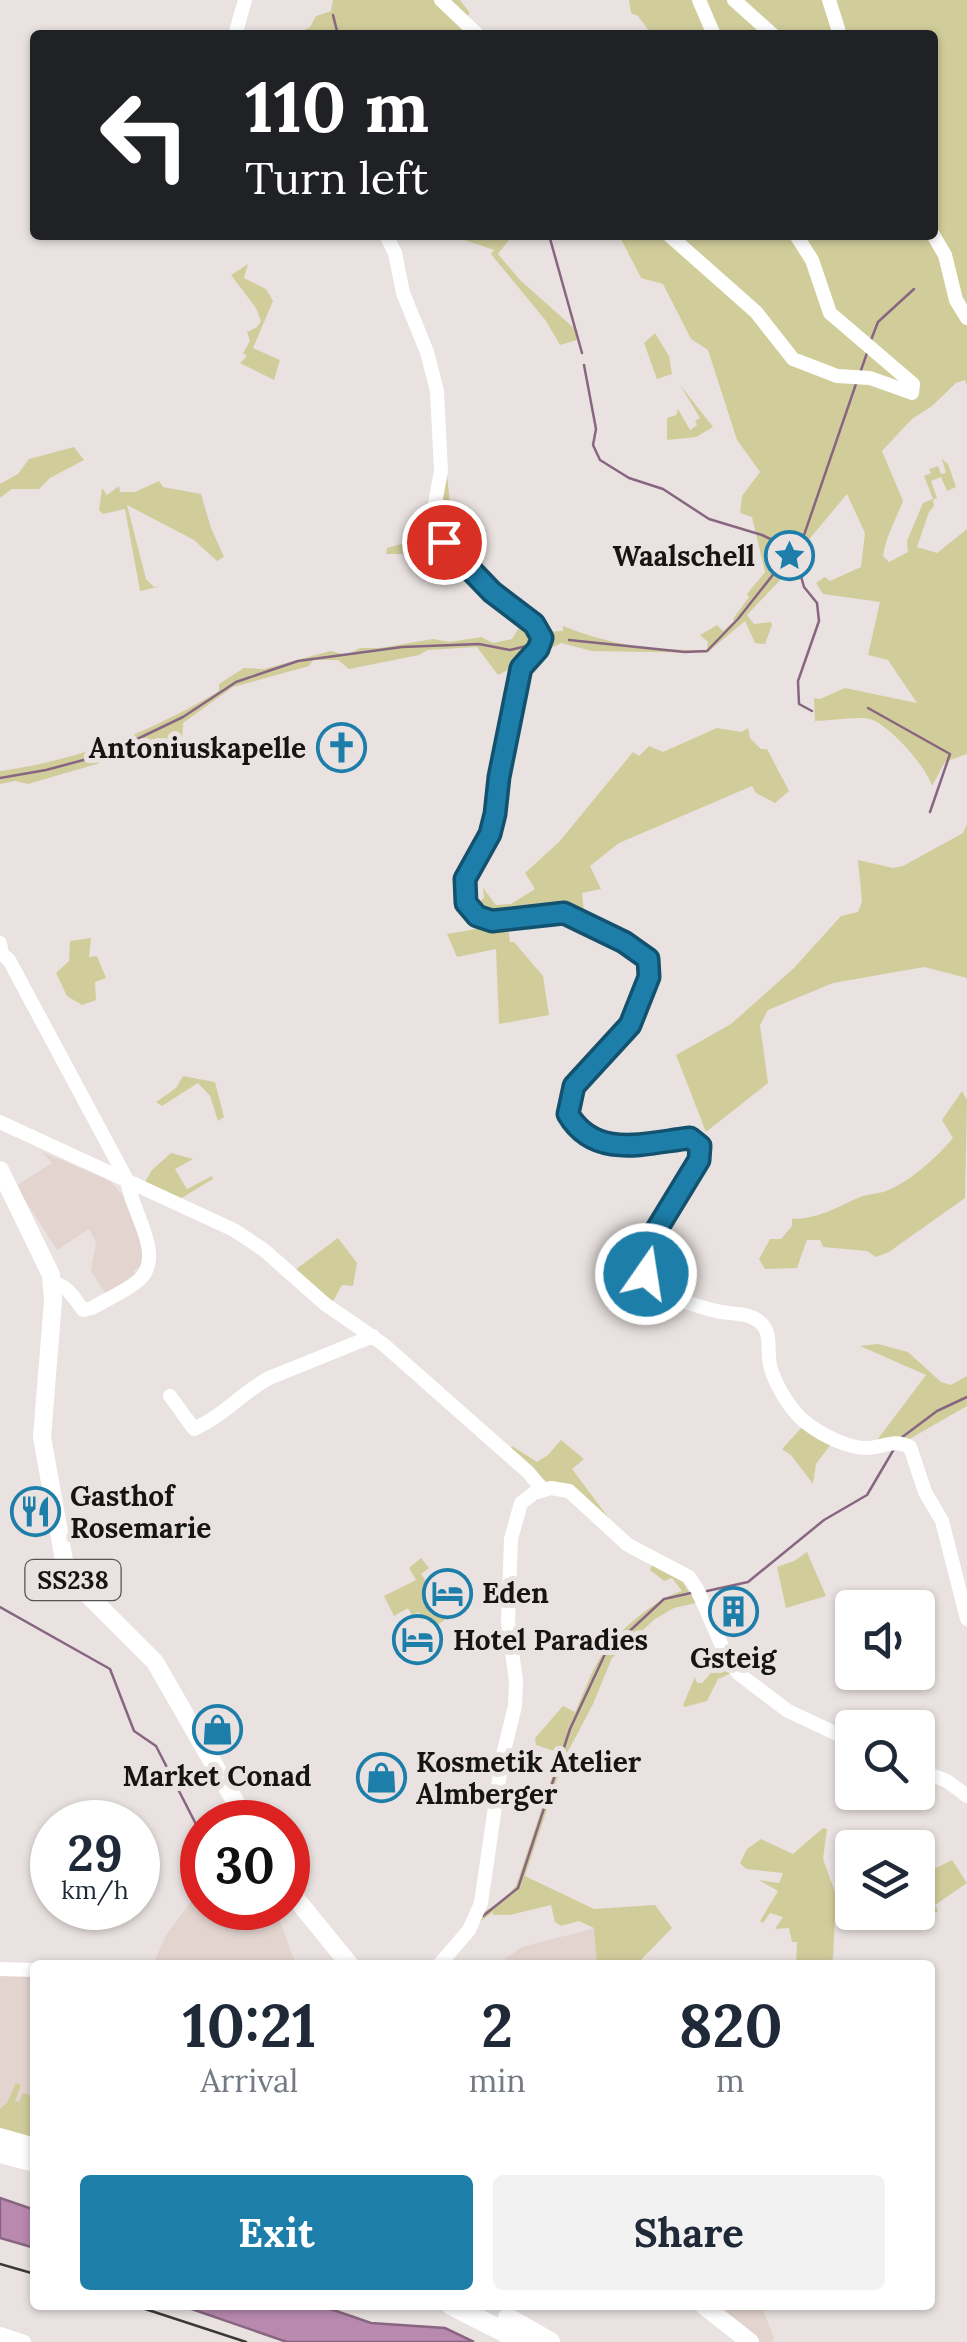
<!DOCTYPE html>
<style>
body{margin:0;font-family:Lora,serif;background:#f2f2f3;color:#1f2937;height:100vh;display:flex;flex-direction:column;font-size:38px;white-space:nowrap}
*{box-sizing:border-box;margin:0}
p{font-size:32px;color:#747a83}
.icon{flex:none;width:55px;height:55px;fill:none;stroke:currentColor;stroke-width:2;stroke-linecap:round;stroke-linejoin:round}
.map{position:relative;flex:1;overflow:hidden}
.side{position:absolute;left:30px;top:1960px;width:905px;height:350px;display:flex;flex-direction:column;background:#fff;border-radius:10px;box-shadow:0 2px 8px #0004}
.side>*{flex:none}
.guide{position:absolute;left:30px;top:30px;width:908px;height:210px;border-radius:10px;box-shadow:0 2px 8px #0004;background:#202124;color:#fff;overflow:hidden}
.tools{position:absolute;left:835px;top:1590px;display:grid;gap:20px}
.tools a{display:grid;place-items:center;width:100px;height:100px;border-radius:10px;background:#fff;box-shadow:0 2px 8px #0004;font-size:50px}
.speed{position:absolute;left:30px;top:1800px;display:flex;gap:20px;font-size:50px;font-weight:700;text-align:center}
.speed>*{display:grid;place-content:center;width:130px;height:130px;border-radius:50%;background:#fff;box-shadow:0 2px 8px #0004;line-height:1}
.speed small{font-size:25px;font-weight:400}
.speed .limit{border:15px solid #d22;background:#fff;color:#111}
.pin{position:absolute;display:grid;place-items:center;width:85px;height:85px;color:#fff;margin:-42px;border:5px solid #fff;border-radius:50%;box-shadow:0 2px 10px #0007}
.me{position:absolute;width:110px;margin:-55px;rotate:13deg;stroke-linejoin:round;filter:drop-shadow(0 0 8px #0008)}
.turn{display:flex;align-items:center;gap:35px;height:210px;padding:0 50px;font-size:45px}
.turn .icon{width:130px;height:130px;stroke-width:2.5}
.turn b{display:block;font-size:70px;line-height:85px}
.eta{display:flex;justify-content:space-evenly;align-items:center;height:170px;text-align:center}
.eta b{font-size:60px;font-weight:700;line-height:70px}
.action{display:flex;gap:20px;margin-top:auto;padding:20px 50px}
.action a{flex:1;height:115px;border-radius:10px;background:#1d7eaa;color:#fff;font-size:40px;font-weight:700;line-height:115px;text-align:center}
.action a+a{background:#f2f2f3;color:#1f2937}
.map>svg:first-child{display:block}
.built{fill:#e3d4cf}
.green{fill:#d1cd9b}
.water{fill:#b989b0;stroke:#886681;stroke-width:2.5}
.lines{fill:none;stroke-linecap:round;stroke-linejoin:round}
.stream{stroke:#886681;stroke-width:2.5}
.minor{stroke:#fff;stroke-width:14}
.major{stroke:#fff;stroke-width:18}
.highway{stroke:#fff;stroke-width:20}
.rail{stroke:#3c3838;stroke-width:2.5}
.route-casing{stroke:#13526e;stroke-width:25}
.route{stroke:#1d7eaa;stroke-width:18}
.labels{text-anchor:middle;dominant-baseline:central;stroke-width:10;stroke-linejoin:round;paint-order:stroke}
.shield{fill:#e9e2e0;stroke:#565251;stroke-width:2.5}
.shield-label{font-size:25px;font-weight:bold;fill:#171414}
.poi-label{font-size:28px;font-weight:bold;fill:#171414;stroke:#e9e2e0;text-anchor:start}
</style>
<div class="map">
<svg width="967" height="2342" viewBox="0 0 967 2342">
<rect width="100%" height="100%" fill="#e9e2e0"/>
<path class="built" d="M 42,1152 L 109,1180 L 122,1194 L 144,1249 L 144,1263 L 133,1271 L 136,1275 L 106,1294 L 91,1271 L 96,1242 L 89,1229 L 57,1250 L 16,1186 L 52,1163 Z
M 202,1887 L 202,1908 L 275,1908 L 296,1965 L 153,1965 L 166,1935 Z
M 595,1928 L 597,1965 L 496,1965 L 522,1947 Z
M 0,1970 L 35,1970 L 35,2148 L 0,2138 Z
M 713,2305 L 761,2305 L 774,2338 L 772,2342 L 759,2342 Z"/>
<path class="green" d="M 333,0 L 460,0 L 470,13 L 465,18 L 471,35 L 294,35 L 310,27 L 316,16 L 331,11 Z
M 629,0 L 967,0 L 967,386 L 965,380 L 956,383 L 932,406 L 912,419 L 882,451 L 903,501 C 895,522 887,533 883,556 L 889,562 L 908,552 L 907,541 L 923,503 L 933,499 L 924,476 L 931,473 L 929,469 L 938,466 L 941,474 L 946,473 L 942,459 L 948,464 L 956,487 L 947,491 L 941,477 L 931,481 L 937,498 L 933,500 L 934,506 L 929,512 L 917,547 L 937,553 L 967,529 L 967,754 L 945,762 L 932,786 C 927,768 891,726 870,719 C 860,716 828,721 815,721 L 814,698 L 820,699 L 845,688 L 917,703 L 888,660 L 868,655 L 880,602 L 823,594 L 816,583 L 825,577 L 830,581 L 861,567 L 865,533 L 847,494 L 791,561 L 801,580 L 782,578 L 747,615 L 754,624 L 771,622 L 772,625 L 765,644 L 755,643 L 745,621 L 707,653 L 592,651 L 561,643 L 498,675 L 477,647 L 428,650 L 419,655 L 349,669 L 338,660 L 313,660 L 309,666 L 233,687 L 183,723 L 182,746 L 156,743 L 131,754 L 28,784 L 15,781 L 0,784 L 0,771 C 79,760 151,732 219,691 L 219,684 L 244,668 L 264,669 L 330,651 L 347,655 L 360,648 L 380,648 L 433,639 L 450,642 L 481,637 L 493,643 L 512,639 L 523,621 L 488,602 L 497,596 L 541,632 L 563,631 L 563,626 C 609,645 657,651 707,650 L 708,642 L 700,635 L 717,625 L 723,631 L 734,621 L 733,619 L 749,597 L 747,594 L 765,572 L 752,517 L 740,513 L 742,496 L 760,472 L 737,440 L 708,350 L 691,339 L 663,284 L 641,278 L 619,235 L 932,235 L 932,35 L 652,35 L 638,16 L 631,13 Z
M 450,235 L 513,235 L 498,254 L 520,280 L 575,329 L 577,340 L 560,345 L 546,321 L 491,254 L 494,250 Z
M 248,264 L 244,278 L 266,289 L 273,301 L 253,348 L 280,360 L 274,380 L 240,363 L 247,356 L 243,353 L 250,341 L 247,332 L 257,327 L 261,321 L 256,308 L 231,275 Z
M 655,333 L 669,356 L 672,374 L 657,379 L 644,343 Z
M 680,385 L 713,427 L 696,437 L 667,440 L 667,418 L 676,415 L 678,409 L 690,430 L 697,425 L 695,421 L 700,418 Z
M 74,447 L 84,460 L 50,478 L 39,489 L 12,489 L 0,498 L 0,484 L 18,474 L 29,459 Z
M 445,452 L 451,516 L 447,531 L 439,536 L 453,551 L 442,557 L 424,554 L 386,554 L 387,548 L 412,541 L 414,534 L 421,537 L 437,536 L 434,531 Z
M 159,481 L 163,487 L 201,494 L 211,528 L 224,557 L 217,561 L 194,540 L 127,505 L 146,579 L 154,587 L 162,586 L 140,591 L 125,509 L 103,514 L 99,510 L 102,488 L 107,495 L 119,486 L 120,492 L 135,492 Z
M 717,728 L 741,732 L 748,728 L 750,738 L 761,749 L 767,749 L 789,791 L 775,803 L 756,793 L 752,786 L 619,843 L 590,866 L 601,889 L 582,893 L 584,912 L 581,921 L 570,915 L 507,921 L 510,942 L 514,942 L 543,976 L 549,1015 L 499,1024 L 496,949 L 457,957 L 447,934 L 494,926 L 466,903 L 477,904 L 484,898 L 483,888 L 496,905 L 511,904 L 535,889 L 525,873 L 559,842 L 633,752 L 639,756 L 649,746 L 663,752 Z
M 967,824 L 967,978 L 924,967 L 833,983 L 768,1010 L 760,1025 L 768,1083 L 706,1132 L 676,1055 L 731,1024 L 794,968 L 841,916 L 858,912 L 862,901 L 858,860 L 893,868 L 903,866 L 963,833 Z
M 91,938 L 89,957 L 97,956 L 106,978 L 95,982 L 96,1000 L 82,1005 L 67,996 L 56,973 L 69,961 L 70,941 Z
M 183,1076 L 215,1082 L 224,1117 L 218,1121 L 210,1096 L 198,1083 L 162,1106 L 156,1102 L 176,1088 Z
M 962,1091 L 967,1100 L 965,1198 L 889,1252 L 876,1257 L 867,1251 L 823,1247 L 820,1240 L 807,1240 L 797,1268 L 765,1269 L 759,1259 L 770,1239 L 781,1239 L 792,1226 L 792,1219 C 817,1219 836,1208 860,1197 C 868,1194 874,1194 883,1192 C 909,1183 935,1159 953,1138 L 942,1120 Z
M 171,1153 L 193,1159 L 175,1169 L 187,1189 L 212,1176 L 213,1179 L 180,1199 L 145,1182 L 152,1170 Z
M 338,1238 L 357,1263 L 353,1286 L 342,1285 L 332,1303 L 295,1270 Z
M 878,1344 L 908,1352 L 941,1382 L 951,1385 L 967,1376 L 967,1406 L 906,1441 L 871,1448 L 926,1375 L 860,1346 Z
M 803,1426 L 831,1444 L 816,1464 L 813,1484 L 791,1455 L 782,1449 Z
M 561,1440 L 584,1459 L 572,1469 L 608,1517 L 559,1483 L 547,1482 L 509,1452 L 512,1446 L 537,1462 L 548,1455 Z
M 807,1552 L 826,1596 L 786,1608 L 777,1567 L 794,1561 Z
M 421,1558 L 429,1568 L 421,1574 L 444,1607 L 458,1598 L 463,1604 L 455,1613 L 428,1631 L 419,1612 L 412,1615 L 408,1608 L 394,1616 L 384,1596 L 416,1580 L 409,1568 Z
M 652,1565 L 682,1581 L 696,1603 L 674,1608 L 655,1619 L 612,1658 L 593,1704 L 563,1761 L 525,1876 L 594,1909 L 655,1905 L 672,1928 L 636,1965 L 618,1965 L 599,1960 L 597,1965 L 594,1928 L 579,1921 L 561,1926 L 555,1922 L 551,1905 L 510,1915 L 493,1915 L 493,1912 L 469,1930 L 476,1917 L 503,1900 L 516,1886 L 560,1753 L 536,1745 L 535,1738 L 563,1706 L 575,1712 C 584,1693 591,1671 603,1653 C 616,1632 660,1596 682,1591 L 672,1578 L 664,1581 L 650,1570 Z
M 724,1652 L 736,1671 L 718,1679 L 707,1701 L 685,1707 L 683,1705 L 695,1677 L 697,1683 L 702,1683 L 711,1673 L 709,1668 L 712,1660 Z
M 823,1828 L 827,1829 L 823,1859 L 836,1895 L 833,1959 L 817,1965 L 784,1965 L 796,1962 L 797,1942 L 792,1942 L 789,1928 L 775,1929 L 783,1917 L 770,1913 L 763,1923 L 760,1921 L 778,1891 L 759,1880 L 779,1883 L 783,1873 L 746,1869 L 740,1863 L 747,1849 L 761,1839 L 793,1854 Z
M 952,1860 L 967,1883 L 935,1905 L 938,1911 L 923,1919 L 918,1904 L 918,1877 Z
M 16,2083 L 21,2085 L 15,2101 L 19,2102 L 23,2093 L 35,2097 L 35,2148 L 0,2138 L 0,2109 L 7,2103 Z"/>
<path class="water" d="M 0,2198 L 35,2210 L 35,2248 L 0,2238 Z
M 180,2305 L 319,2305 L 371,2323 L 445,2328 L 474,2342 L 287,2342 Z"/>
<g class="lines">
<path class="stream" d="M 333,15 L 337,31 L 342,35
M 549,235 L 582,353
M 871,340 L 878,322 L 914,289
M 584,365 L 596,429 L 593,445 L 600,460 L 629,478 L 663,489 L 709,519 L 762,535 L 783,545 L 799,569 L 804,587 L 817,603 L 819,621 L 798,681 L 799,704 L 812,711
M 860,373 L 867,353
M 792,552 L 803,538 L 857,381
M 569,640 L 685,652 L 707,651 L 738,619 L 787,557
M 868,708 L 950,754 L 930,812
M 0,778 L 46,770 L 106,754 L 183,717 L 236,682 L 298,661 L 402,647 L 479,644 L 510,650 L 531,645
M 901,1438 L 937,1411 L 967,1397
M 707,1591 L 748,1582 L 824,1520 L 867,1495 L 894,1449
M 0,1607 L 110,1669 L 134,1731 L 156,1746 L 202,1836
M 483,1916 L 518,1888 L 570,1729 L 605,1654 L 664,1599 L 691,1593"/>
<path class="minor" d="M 441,0 L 478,35
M 699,0 L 714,35
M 734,0 L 773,35
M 829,0 L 840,35
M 235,35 L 245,0
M 932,233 L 945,255 L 956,300 L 967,318
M 386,235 L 395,253 L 403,293 L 427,352 L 437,391 L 441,471 L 431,525 L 492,592 L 534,624 L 542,637 L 538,649 L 521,668 L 499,777 L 495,814 L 490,834 L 465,879 L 463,892 L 469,909 L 485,919 L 513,921 L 557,913 L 570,915 L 648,959 L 650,971 L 630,1025 L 574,1086 L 568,1114 C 596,1161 645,1142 690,1138 L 697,1141 L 701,1154 L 699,1161 C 681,1185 622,1262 655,1289 C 665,1297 699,1306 712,1310 C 727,1315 744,1311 757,1320 C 775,1331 765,1352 771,1369 C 777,1388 792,1413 809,1425 C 824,1436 848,1448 866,1448 C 883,1448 893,1438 910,1447 L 925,1492 L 942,1521 L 967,1619
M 669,235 L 756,312 L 793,359 L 837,376 L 870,378 L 912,393 L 913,384 L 830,313 L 812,260 L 796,235
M 0,943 L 2,954 L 9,960 L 127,1180 C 131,1210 165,1255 140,1279 C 127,1291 107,1299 92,1308 L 83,1310 C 75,1299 67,1284 52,1283
M 0,1122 L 234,1230 L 264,1250 L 325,1304 L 383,1344 L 528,1472 L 542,1489
M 170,1396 L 194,1429 C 225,1415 240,1394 269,1378 L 373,1336
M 918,1770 L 947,1781 L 967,1796
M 439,1965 L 469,1930 L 481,1903 L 502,1759 L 515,1706 L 516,1681 L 508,1622 L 511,1539 L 521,1503 L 534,1493 L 551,1488 L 569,1491 L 628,1545 L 689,1577 L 697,1589 L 728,1660 L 739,1674 L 788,1711 L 852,1741
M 0,1969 L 35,1970
M 0,2334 L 24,2342"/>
<path class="major" d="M 0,1170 L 51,1275 L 53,1301 L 42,1437 L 64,1560 L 74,1581 L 155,1662 L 247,1822
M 288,1889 L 350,1965
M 703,2305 L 750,2342"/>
<path class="highway" d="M 0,2138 L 35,2148
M 0,2153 L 35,2162
M 451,2305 L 524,2342
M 508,2318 L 550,2342"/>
<path class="rail" d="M 0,2264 L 35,2274
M 133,2305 L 246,2342"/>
</g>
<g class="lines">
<defs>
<path id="route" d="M 444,542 L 492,592 L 534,624 L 542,638 L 538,649 L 521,668 L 499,777 L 495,814 L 490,834 L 465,879 L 466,903 L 477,916 L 492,921 L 564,913 L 624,942 L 648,959 L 649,977 L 630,1025 L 574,1086 L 568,1114 C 595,1160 645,1143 690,1138 L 700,1146 L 699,1160 L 649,1242 L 646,1274"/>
</defs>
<use href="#route" class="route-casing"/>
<use href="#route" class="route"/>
</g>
<defs>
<symbol id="sight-ring" viewBox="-11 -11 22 22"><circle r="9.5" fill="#e9e2e0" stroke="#1d7eaa" stroke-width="1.5"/><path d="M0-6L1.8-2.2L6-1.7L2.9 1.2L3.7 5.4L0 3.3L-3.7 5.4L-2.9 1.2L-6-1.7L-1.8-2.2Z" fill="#1d7eaa"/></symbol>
<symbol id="church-ring" viewBox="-11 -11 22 22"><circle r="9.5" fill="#e9e2e0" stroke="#1d7eaa" stroke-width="1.5"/><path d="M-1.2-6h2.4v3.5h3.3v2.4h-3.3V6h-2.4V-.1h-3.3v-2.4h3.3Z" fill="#1d7eaa"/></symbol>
<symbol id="restaurant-ring" viewBox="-11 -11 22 22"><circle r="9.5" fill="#e9e2e0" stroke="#1d7eaa" stroke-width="1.5"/><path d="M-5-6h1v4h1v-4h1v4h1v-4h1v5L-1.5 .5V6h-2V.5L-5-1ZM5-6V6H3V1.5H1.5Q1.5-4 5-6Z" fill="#1d7eaa"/></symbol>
<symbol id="hotel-ring" viewBox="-11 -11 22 22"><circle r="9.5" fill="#e9e2e0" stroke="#1d7eaa" stroke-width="1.5"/><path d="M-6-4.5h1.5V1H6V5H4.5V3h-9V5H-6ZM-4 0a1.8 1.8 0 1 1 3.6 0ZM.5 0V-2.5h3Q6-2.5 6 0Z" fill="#1d7eaa"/></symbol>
<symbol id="building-ring" viewBox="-11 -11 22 22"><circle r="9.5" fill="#e9e2e0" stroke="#1d7eaa" stroke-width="1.5"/><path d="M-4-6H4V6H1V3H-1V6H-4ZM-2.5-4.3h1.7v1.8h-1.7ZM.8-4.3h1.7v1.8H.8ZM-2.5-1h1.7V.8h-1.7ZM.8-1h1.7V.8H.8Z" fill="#1d7eaa"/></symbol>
<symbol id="shop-ring" viewBox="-11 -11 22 22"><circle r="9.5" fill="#e9e2e0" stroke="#1d7eaa" stroke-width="1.5"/><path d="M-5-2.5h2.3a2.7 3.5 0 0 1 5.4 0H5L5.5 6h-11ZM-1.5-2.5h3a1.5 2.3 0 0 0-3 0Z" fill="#1d7eaa"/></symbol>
</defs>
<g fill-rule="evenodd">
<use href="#sight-ring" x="762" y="528" width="55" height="55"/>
<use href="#church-ring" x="314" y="720" width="55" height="55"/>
<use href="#restaurant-ring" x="8" y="1484" width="55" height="55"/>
<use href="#hotel-ring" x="420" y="1566" width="55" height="55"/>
<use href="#building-ring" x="706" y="1584" width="55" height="55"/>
<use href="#hotel-ring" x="390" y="1612" width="55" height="55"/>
<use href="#shop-ring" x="190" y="1702" width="55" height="55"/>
<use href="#shop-ring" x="354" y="1750" width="55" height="55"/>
</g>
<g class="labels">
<rect class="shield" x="25.5" y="1560" width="95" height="40" rx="8"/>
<g class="shield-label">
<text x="73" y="1580">SS238</text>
</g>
<g class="poi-label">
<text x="755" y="556" text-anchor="end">Waalschell</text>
<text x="306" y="748" text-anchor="end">Antoniuskapelle</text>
<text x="70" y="1496">Gasthof<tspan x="70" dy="32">Rosemarie</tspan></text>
<text x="482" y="1593">Eden</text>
<text x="453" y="1640">Hotel Paradies</text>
<text x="733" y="1658" text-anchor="middle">Gsteig</text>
<text x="416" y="1762">Kosmetik Atelier<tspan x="416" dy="32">Almberger</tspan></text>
<text x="217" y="1776" text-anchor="middle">Market Conad</text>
</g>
</g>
</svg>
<div class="tools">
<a><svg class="icon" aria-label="sound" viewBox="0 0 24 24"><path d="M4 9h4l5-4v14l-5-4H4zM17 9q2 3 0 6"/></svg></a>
<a><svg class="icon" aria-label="search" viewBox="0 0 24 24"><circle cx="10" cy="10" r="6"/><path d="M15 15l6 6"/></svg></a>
<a><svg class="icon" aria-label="layers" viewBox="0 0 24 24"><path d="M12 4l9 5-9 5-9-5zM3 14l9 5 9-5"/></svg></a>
</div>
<div class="speed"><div>29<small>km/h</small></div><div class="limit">30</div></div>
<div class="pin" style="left:444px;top:542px;background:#d93025"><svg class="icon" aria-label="arrive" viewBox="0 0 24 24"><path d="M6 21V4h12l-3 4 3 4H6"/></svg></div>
<svg class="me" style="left:646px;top:1274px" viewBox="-20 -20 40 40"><circle r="17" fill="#1d7eaa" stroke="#fff" stroke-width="3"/><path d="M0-11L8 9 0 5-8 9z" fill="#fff"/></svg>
<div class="guide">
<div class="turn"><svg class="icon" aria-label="left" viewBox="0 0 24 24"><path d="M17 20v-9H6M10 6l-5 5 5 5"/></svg><div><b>110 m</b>Turn left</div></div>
</div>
<section class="side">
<div class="eta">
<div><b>10:21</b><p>Arrival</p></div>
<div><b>2</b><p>min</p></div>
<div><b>820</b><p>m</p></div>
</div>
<div class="action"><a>Exit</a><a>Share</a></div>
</section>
</div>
